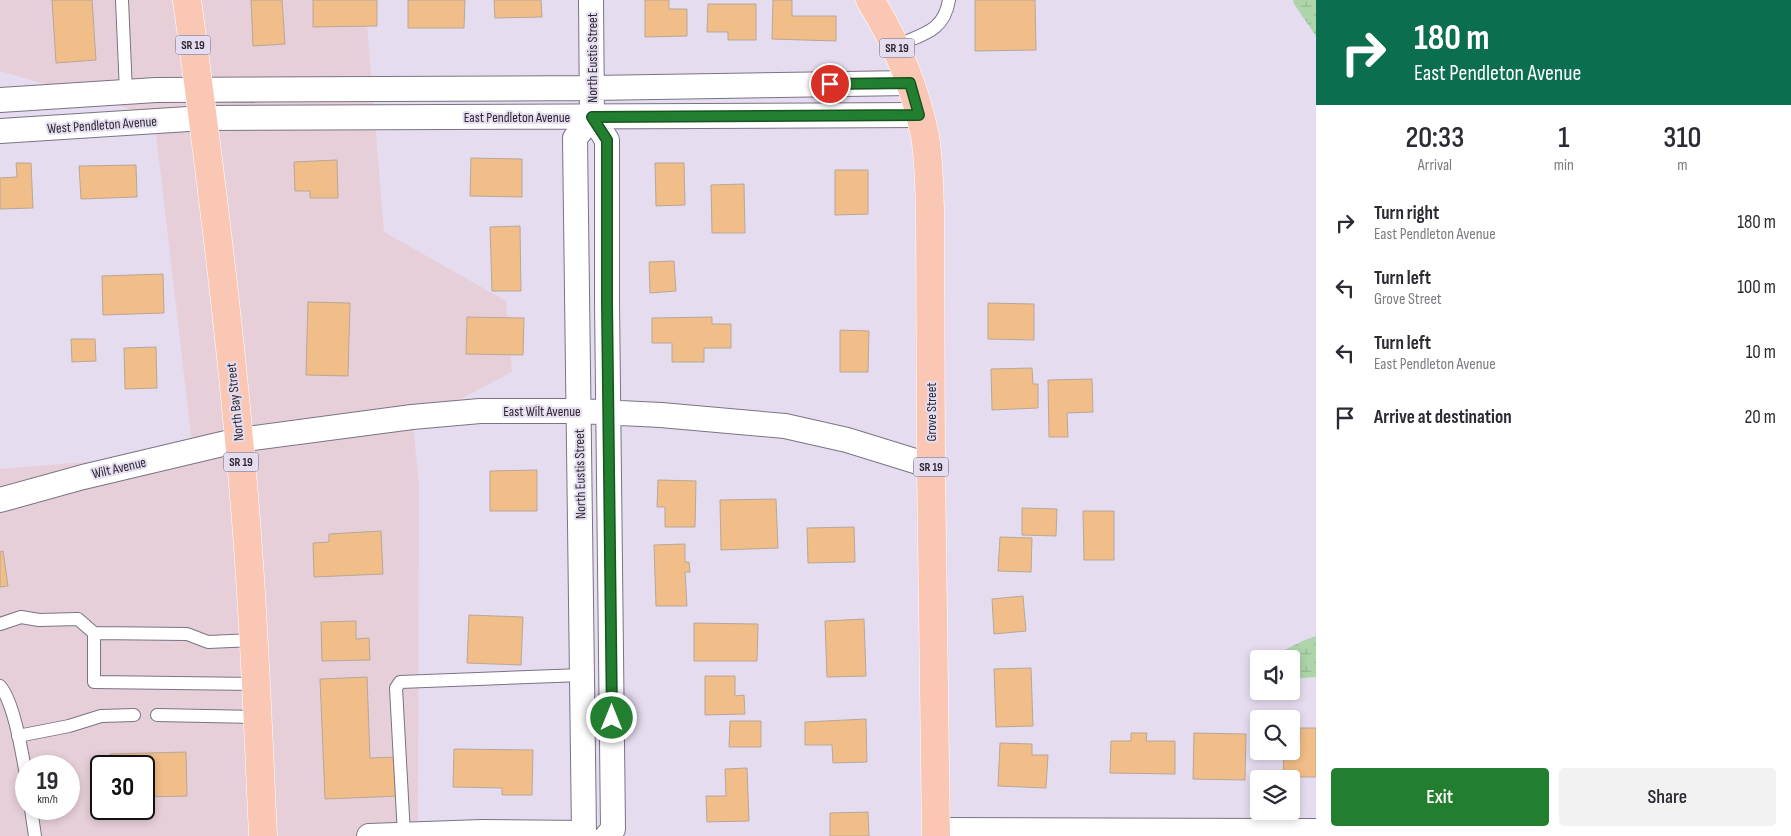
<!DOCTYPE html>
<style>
body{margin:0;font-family:"Sofia Sans Condensed",sans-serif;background:#f2f2f3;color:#2b2b33;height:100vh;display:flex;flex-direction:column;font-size:19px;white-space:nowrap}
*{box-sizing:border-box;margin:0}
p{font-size:16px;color:#7c7c81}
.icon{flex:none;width:28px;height:28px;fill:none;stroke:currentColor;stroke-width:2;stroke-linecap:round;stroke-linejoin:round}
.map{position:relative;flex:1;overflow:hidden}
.drawer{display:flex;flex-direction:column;background:#fff;width:475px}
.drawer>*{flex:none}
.guide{background:#0b6e4f;color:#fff;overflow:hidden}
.tools{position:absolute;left:1250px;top:650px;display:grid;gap:10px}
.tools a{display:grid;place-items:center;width:50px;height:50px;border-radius:5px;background:#fff;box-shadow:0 2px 8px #0003;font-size:25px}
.speed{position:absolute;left:15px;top:755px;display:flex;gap:10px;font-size:25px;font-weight:700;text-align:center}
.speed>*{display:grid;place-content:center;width:65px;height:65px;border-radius:50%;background:#fff;box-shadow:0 2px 8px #0003;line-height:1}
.speed small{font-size:12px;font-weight:400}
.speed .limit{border:2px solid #111;border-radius:8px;background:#fff;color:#111}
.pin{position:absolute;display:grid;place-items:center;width:42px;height:42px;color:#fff;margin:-21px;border:2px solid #fff;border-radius:50%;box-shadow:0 1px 5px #0007}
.me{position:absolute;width:55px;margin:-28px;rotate:0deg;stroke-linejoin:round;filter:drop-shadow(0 0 4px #0008)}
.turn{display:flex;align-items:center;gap:18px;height:105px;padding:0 15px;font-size:22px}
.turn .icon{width:65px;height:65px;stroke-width:2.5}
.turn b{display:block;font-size:35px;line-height:42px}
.eta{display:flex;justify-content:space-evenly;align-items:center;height:85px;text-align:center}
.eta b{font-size:30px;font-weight:600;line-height:35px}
.cta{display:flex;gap:10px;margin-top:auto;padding:10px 15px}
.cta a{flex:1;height:58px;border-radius:5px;background:#237f30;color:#fff;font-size:20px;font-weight:600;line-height:58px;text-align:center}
.cta a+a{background:#f2f2f3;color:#2b2b33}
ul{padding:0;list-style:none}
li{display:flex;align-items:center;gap:15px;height:65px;padding:0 15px}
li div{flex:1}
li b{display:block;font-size:19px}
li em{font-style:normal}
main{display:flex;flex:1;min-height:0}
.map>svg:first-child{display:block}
.commercial{fill:#e7cfd9;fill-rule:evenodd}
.wetland{fill:url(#wetland-marsh)}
.building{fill:#f1bd88;stroke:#b7a899}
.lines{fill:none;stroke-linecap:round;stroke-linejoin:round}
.lane-casing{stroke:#7a7384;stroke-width:14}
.street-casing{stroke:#7a7384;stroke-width:26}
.primary-casing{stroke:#fff;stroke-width:29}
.lane{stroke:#fff;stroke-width:12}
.street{stroke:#fff;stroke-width:24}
.primary{stroke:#fbc7b5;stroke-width:28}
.route-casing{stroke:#17531f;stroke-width:12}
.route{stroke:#237f30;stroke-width:9}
.labels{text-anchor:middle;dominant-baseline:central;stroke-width:4;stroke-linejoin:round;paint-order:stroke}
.shield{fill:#e5dcf0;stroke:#645f6a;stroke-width:1}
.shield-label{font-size:12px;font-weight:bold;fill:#2c2930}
.street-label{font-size:14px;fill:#2c2930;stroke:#e5dcf0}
</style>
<main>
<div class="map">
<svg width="1316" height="836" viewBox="0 0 1316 836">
<defs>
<pattern id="wetland-marsh" width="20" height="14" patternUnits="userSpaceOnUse" patternTransform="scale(1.25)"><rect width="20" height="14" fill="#aed5aa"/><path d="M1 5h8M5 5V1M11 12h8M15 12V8" fill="none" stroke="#96b793"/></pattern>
</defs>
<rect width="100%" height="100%" fill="#e5dcf0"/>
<path class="commercial" d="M 0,0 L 176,0 L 228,442 L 252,836 L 0,836 L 0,469 L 193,453 L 154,116 L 0,71 ZM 26,766 L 69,766 L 69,809 L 26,809 ZM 101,766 L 144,766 L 144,809 L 101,809 Z
M 198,0 L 365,0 L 384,232 L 506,301 L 512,372 L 413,424 L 419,485 L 418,836 L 275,836 Z"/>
<path class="wetland" d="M 1293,0 L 1316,0 L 1316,36 L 1294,4 Z
M 1316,636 L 1316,677 L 1291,679 L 1291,659 L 1259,659 L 1259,674 L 1249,660 L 1274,655 L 1305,640 Z"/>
<path class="building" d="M 52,0 L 92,0 L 96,60 L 56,63 Z
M 251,0 L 282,0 L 285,44 L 253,46 Z
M 313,0 L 377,0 L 377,26 L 313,27 Z
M 408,0 L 465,0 L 464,28 L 408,28 Z
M 494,0 L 541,0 L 542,17 L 495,18 Z
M 645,0 L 669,0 L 669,9 L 687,9 L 687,36 L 645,37 Z
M 773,0 L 792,0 L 792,16 L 836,16 L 836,41 L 772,39 Z
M 975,0 L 1035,0 L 1036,50 L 975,51 Z
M 708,4 L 756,4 L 756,40 L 728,40 L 728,32 L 707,32 Z
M 471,158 L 522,159 L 522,197 L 470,196 Z
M 337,160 L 338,198 L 310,198 L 310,191 L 295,191 L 294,162 Z
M 16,163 L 31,163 L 33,208 L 0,209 L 0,178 L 17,177 Z
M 655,163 L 684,163 L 685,205 L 656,206 Z
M 136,165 L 137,197 L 81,199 L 79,166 Z
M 835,170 L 868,170 L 868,214 L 835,215 Z
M 744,184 L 745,233 L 712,233 L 711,185 Z
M 520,226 L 521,291 L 492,291 L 490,227 Z
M 674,261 L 676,291 L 650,293 L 649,262 Z
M 163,274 L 164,313 L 103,315 L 102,276 Z
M 308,302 L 350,303 L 348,376 L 306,375 Z
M 988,303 L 1034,304 L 1034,340 L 988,339 Z
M 467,317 L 524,318 L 523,355 L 466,354 Z
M 712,317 L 712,324 L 731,324 L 731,348 L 704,348 L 704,362 L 672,362 L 672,343 L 652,343 L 652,318 Z
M 840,330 L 869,331 L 868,372 L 840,372 Z
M 71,339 L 95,339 L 96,361 L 72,362 Z
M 156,347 L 157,388 L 125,389 L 124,348 Z
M 1032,368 L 1033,384 L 1038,384 L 1038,408 L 992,410 L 991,369 Z
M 1092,379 L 1093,412 L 1067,413 L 1068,437 L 1049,437 L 1048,380 Z
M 537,470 L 537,511 L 490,511 L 490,471 Z
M 658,480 L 696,481 L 695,527 L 665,527 L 665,507 L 657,507 Z
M 776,499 L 778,548 L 721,550 L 720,500 Z
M 1022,508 L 1057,509 L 1056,536 L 1022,535 Z
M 1083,511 L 1114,511 L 1114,560 L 1084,560 Z
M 854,527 L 855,562 L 808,563 L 807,528 Z
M 381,531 L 383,574 L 314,577 L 313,543 L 329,542 L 329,534 Z
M 1000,537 L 1032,538 L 1031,572 L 998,571 Z
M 685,544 L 685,562 L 689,562 L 690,572 L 685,572 L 687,606 L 656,606 L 654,545 Z
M 3,551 L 8,586 L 0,587 L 0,552 Z
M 1023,596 L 1026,631 L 994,634 L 992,599 Z
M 469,615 L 523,617 L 521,665 L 467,663 Z
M 864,619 L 866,676 L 827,677 L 825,621 Z
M 356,621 L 356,639 L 369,638 L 370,660 L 322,661 L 321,622 Z
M 694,623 L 758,624 L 757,661 L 694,661 Z
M 1031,668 L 1033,726 L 996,727 L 994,669 Z
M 705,676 L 735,676 L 735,696 L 744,695 L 745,714 L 705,715 Z
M 367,677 L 370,758 L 398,757 L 400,796 L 325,799 L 320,679 Z
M 866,719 L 867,762 L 833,763 L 832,745 L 805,745 L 805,722 Z
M 730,721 L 761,721 L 761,747 L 729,747 Z
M 1300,728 L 1316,728 L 1316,777 L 1283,777 L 1284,751 L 1291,751 L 1291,739 L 1300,739 Z
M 1131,733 L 1147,733 L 1146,741 L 1175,741 L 1175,774 L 1110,773 L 1111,741 L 1131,741 Z
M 1194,733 L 1246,734 L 1245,780 L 1193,779 Z
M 1000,743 L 1032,744 L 1032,755 L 1048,755 L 1046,788 L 998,786 Z
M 454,749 L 533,750 L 532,795 L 502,795 L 502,788 L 453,787 Z
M 186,752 L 187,796 L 144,797 L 144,766 L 110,766 L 110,754 Z
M 747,768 L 749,821 L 707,822 L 706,796 L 726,796 L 725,769 Z
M 868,812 L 869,836 L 830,836 L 830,813 Z"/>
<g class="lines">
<defs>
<path id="lane" d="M 122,0 L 126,92
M 896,46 C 922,34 944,32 949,0
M 0,624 L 21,617 L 39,620 L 78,619 L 94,633
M 254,640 L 208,642 L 187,634 L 94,633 L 94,682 L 256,684
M 0,686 C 14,702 22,753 26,775
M 157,715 L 258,717
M 18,736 L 69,726 L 101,716 L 134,715
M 31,809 L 35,836
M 404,835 L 396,688 L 400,682 L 582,675"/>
<path id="street" d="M 591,0 L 592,117 L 607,140 L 607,302 L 613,829 L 607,836
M 0,100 L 156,90 L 592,88 L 910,83
M 0,131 L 204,118 L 919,115
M 0,500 L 83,477 L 239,440 L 412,417 L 480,411 L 579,411 L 661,415 L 785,426 L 847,440 L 931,466
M 936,830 L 1316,831
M 369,836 L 482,832 L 584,833
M 586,836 L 584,833 L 575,138 L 592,117"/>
<path id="primary" d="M 187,0 C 207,146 226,293 239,440 C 252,572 257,704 263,836
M 870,0 C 896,42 915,87 925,136 C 929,160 929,185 930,209 L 931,466 L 936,836"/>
</defs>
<use href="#lane" class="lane-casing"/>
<use href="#street" class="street-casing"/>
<use href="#primary" class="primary-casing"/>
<use href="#lane" class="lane"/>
<use href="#street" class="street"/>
<use href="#primary" class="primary"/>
</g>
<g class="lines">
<defs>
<path id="route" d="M 612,718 L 607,302 L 607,140 L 592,117 L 919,115 L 910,83 L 830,84"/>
</defs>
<use href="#route" class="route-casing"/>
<use href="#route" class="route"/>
</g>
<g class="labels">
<g class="shield">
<rect x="175.5" y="35.5" width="35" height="19" rx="4"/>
<rect x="879.5" y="38.5" width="35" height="19" rx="4"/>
<rect x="223.5" y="452.5" width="35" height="19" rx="4"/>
<rect x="913.5" y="457.5" width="35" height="19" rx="4"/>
</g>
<g class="shield-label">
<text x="193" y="45">SR 19</text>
<text x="897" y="48">SR 19</text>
<text x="241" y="462">SR 19</text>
<text x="931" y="467">SR 19</text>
</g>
<g class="street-label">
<text transform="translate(592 58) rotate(-90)">North Eustis Street</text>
<text x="517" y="117">East Pendleton Avenue</text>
<text transform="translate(102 125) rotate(-4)">West Pendleton Avenue</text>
<text transform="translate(235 402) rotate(-96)">North Bay Street</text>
<text x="542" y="411">East Wilt Avenue</text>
<text transform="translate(931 412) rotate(-90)">Grove Street</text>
<text transform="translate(119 468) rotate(-13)">Wilt Avenue</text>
<text transform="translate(580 474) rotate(-91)">North Eustis Street</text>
</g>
</g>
</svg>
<div class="tools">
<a><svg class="icon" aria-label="sound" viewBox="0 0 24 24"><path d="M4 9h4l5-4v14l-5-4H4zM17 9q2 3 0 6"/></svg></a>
<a><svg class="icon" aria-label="search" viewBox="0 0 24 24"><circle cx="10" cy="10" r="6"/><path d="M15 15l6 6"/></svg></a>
<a><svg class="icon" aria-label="layers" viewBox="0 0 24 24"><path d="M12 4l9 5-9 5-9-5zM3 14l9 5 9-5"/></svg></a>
</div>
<div class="speed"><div>19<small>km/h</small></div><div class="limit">30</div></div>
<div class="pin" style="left:830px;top:84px;background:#d93025"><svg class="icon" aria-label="arrive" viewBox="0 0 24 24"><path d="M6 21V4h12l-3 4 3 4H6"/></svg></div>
<svg class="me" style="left:612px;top:718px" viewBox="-20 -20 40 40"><circle r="17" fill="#237f30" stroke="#fff" stroke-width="3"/><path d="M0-11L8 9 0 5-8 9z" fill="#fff"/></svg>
</div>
<section class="drawer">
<div class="guide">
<div class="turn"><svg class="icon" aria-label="right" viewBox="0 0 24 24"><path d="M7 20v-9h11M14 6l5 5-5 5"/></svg><div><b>180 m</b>East Pendleton Avenue</div></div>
</div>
<div class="eta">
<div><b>20:33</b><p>Arrival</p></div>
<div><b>1</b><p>min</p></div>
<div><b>310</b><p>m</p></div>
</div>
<ul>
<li><svg class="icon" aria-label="right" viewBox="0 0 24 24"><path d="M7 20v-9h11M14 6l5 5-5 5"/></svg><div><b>Turn right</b><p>East Pendleton Avenue</p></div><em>180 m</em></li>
<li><svg class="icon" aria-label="left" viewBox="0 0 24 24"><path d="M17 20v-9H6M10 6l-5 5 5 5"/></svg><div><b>Turn left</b><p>Grove Street</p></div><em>100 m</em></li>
<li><svg class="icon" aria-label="left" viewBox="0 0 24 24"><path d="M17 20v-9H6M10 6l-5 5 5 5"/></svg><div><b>Turn left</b><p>East Pendleton Avenue</p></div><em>10 m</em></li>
<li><svg class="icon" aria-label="arrive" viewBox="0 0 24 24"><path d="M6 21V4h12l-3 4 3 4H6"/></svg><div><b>Arrive at destination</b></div><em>20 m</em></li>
</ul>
<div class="cta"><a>Exit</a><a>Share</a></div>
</section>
</main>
